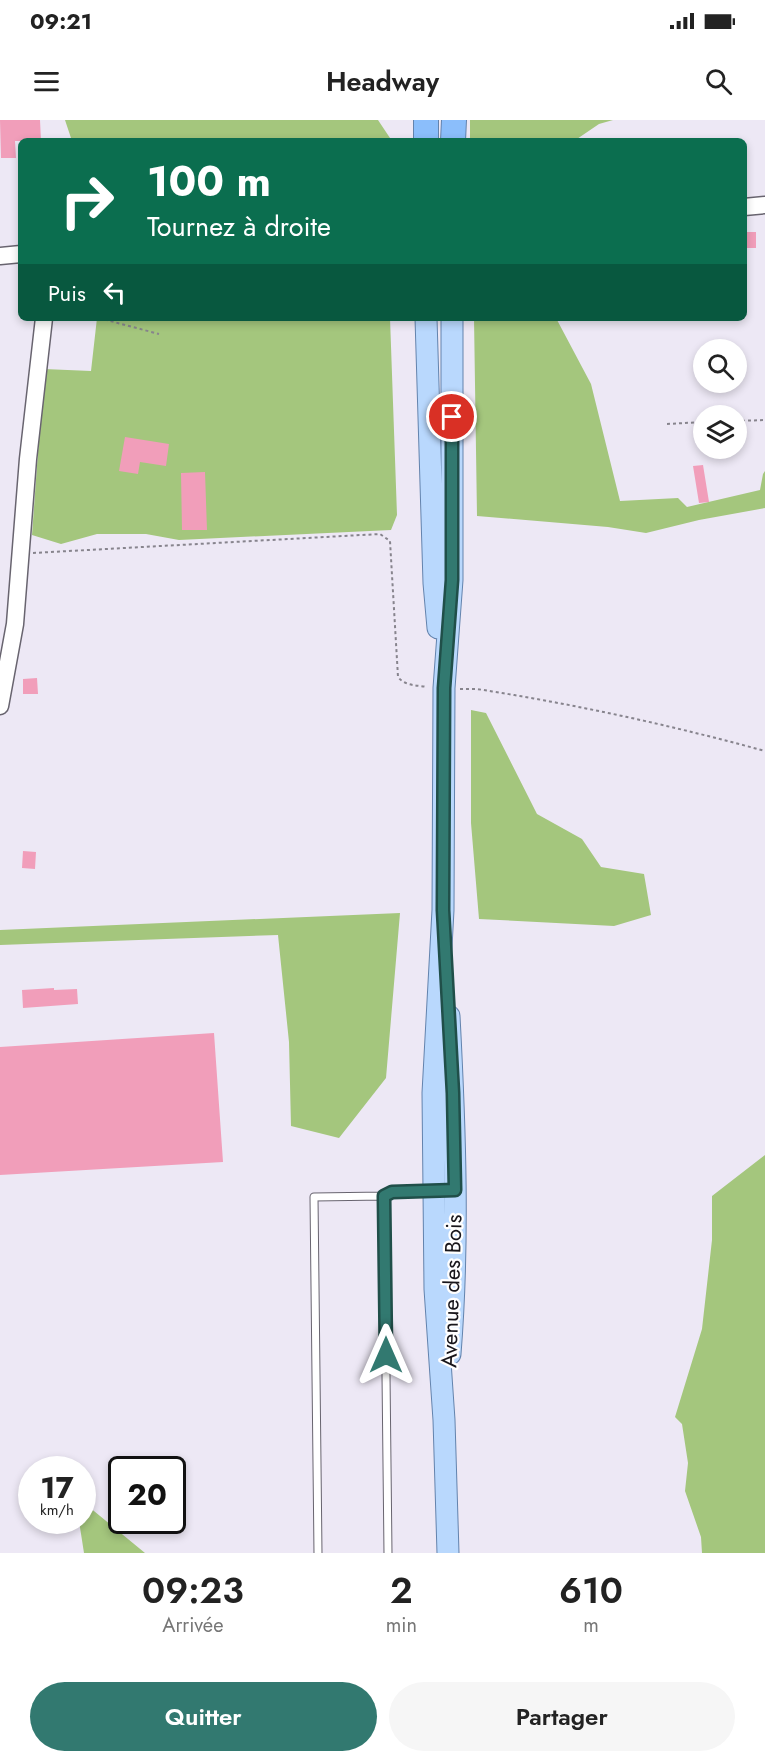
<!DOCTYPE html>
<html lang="fr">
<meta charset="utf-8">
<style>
body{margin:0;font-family:Jost,sans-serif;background:#f6f6f6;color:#222;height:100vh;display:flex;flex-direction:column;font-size:22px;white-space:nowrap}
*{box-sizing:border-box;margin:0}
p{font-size:20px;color:#767676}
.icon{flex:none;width:33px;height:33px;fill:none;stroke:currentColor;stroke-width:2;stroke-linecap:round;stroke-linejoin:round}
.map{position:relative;height:1433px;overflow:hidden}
.panel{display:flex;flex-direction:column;background:#fff;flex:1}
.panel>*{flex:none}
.guide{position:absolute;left:18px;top:18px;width:729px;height:183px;border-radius:9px;box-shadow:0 3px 9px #0003;background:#0b6e4f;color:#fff;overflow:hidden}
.buttons{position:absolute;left:693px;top:219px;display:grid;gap:12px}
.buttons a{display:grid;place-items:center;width:54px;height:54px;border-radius:50%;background:#fff;box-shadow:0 3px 9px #0003;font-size:30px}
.speed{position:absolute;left:18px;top:1336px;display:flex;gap:12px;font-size:30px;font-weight:700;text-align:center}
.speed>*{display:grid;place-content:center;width:78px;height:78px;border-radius:50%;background:#fff;box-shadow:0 3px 9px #0003;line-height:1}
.speed small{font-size:15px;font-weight:400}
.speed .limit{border:3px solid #111;border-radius:9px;background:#fff;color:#111}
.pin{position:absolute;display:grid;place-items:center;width:51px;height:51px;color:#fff;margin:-26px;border:3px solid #fff;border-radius:50%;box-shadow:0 2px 6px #0007}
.me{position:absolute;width:66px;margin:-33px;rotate:0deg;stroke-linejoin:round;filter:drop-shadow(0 0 4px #0008)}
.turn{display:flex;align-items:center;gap:21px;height:126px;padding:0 30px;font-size:27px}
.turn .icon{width:78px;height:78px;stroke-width:2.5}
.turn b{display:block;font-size:42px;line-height:51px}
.then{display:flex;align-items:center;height:57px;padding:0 30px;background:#0003;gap:12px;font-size:22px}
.eta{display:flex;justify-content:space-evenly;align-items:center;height:102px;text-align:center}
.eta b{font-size:36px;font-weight:600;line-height:42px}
.action{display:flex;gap:12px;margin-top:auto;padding:12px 30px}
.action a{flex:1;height:69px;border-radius:36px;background:#327970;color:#fff;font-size:24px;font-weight:600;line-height:69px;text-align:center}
.action a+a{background:#f6f6f6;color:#222}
.status{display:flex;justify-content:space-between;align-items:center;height:42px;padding:0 30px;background:#fff;direction:ltr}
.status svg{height:16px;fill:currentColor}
header{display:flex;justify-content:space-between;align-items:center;height:78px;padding:0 30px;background:#fff;font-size:27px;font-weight:600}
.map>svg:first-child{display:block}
.forest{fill:#a4c67d}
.building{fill:#f19eba}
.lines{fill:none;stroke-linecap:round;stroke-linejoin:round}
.service-casing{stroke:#68646f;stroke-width:9}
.tertiary-casing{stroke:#68646f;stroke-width:19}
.primary-casing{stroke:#6383ad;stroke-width:23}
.motorway-casing{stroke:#6383ad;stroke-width:26}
.path{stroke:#87848d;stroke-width:2;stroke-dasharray:3 3;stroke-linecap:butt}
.service{stroke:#fff;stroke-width:7}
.tertiary{stroke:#fff;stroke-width:16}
.primary{stroke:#b9d8fd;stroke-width:21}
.motorway{stroke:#8bbefb;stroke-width:24}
.route-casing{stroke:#204f49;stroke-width:15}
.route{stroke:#327970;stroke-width:10}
.labels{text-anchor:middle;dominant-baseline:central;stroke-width:4.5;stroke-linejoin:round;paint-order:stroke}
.street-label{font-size:22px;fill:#18161b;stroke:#fff}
</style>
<div class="status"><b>09:21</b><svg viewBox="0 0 49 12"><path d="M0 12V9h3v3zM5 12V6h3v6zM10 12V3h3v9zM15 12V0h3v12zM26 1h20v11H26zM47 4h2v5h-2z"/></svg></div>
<header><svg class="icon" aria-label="menu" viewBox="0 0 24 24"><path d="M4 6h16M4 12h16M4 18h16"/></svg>Headway<svg class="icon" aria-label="search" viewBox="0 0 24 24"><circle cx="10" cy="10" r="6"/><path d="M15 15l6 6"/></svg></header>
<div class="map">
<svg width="765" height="1433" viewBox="0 0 765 1433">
<rect width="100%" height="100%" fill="#ede8f5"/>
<path class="forest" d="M 65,0 L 378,0 L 392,21 L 72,21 Z
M 470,0 L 613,0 L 599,4 L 574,21 L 470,21 Z
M 97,198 L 390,198 L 397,395 L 391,410 L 179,420 L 146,414 L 97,414 L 61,424 L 32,415 L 44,249 L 91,251 Z
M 474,198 L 556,198 L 591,264 L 620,381 L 678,378 L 687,387 L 760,370 L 763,354 L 765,351 L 765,388 L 699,400 L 646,413 L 608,407 L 477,396 Z
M 471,590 L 486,593 L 537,694 L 582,719 L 601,747 L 644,754 L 651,795 L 614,806 L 479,799 L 471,703 Z
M 400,793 L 386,958 L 339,1018 L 291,1006 L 289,922 L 278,815 L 0,825 L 0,810 Z
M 765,1035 L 765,1433 L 702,1433 L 701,1417 L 685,1371 L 688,1343 L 682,1304 L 675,1297 L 702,1209 L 712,1120 L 712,1076 Z
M 83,1382 L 145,1433 L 84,1433 L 79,1401 L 82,1401 Z"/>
<path class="building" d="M 0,0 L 40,0 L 41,21 L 15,21 L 16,38 L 1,38 Z
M 744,112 L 756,112 L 756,128 L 744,128 Z
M 125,317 L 169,324 L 166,346 L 140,342 L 138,354 L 119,351 Z
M 703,345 L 709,382 L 699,383 L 693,346 Z
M 205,352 L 207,410 L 182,410 L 181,353 Z
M 37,558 L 38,574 L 23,574 L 23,559 Z
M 23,731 L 36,732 L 35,749 L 22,748 Z
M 54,868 L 54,870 L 77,869 L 78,884 L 23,888 L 22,870 Z
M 214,913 L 223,1042 L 0,1055 L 0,927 Z"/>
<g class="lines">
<defs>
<path id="service" d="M 384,1076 L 388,1433
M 318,1433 L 314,1077 L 384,1076 L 392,1072 L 432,1071"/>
<path id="tertiary" d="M 744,87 L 765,85
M 0,136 L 21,134
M 0,586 L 15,504 L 28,339 L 44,198"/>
<path id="primary" d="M 426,198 L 434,463 L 438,508
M 449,896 C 455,1009 459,1121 450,1234
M 448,1433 L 444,1300 L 435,1169 L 433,973 L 443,790 L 444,568 L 452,460 L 452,198"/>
<path id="motorway" d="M 426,0 L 426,21
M 453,21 L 454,0"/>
</defs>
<use href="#service" class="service-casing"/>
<use href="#tertiary" class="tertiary-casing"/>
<use href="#primary" class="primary-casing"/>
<use href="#motorway" class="motorway-casing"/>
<path class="path" d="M 99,198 L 159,214
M 736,301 L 765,300
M 667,304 L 704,302
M 33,433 L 380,414 L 390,421 L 398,557 C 405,566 416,565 427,567
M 460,569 L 477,569 C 574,584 670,605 765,631"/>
<use href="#service" class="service"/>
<use href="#tertiary" class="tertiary"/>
<use href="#primary" class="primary"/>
<use href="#motorway" class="motorway"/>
</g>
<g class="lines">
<defs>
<path id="route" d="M 386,1235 L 384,1076 L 392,1072 L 455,1070 L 453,973 L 443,790 L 444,568 L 452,460 L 452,297"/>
</defs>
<use href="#route" class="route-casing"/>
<use href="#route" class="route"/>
</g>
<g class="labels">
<g class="street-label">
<text transform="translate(451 1171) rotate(-88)">Avenue des Bois</text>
</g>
</g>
</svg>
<div class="buttons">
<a><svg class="icon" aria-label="search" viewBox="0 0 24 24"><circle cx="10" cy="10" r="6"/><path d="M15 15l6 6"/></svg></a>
<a><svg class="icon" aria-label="layers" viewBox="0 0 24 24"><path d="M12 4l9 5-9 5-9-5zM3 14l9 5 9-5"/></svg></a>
</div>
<div class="speed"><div>17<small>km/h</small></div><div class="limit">20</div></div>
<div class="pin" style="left:452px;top:297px;background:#d93025"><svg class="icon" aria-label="arrive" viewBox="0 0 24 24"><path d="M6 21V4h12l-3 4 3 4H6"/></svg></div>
<svg class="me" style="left:386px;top:1235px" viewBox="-20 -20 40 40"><path d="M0-17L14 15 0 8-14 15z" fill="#327970" stroke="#fff" stroke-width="4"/></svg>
<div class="guide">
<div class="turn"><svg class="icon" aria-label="right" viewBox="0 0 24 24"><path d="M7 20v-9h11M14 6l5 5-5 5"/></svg><div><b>100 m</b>Tournez à droite</div></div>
<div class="then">Puis<svg class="icon" aria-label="left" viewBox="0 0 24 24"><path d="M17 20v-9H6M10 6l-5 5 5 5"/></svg></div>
</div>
</div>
<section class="panel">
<div class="eta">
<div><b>09:23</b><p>Arrivée</p></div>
<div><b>2</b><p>min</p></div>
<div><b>610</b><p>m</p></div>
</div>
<div class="action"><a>Quitter</a><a>Partager</a></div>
</section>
